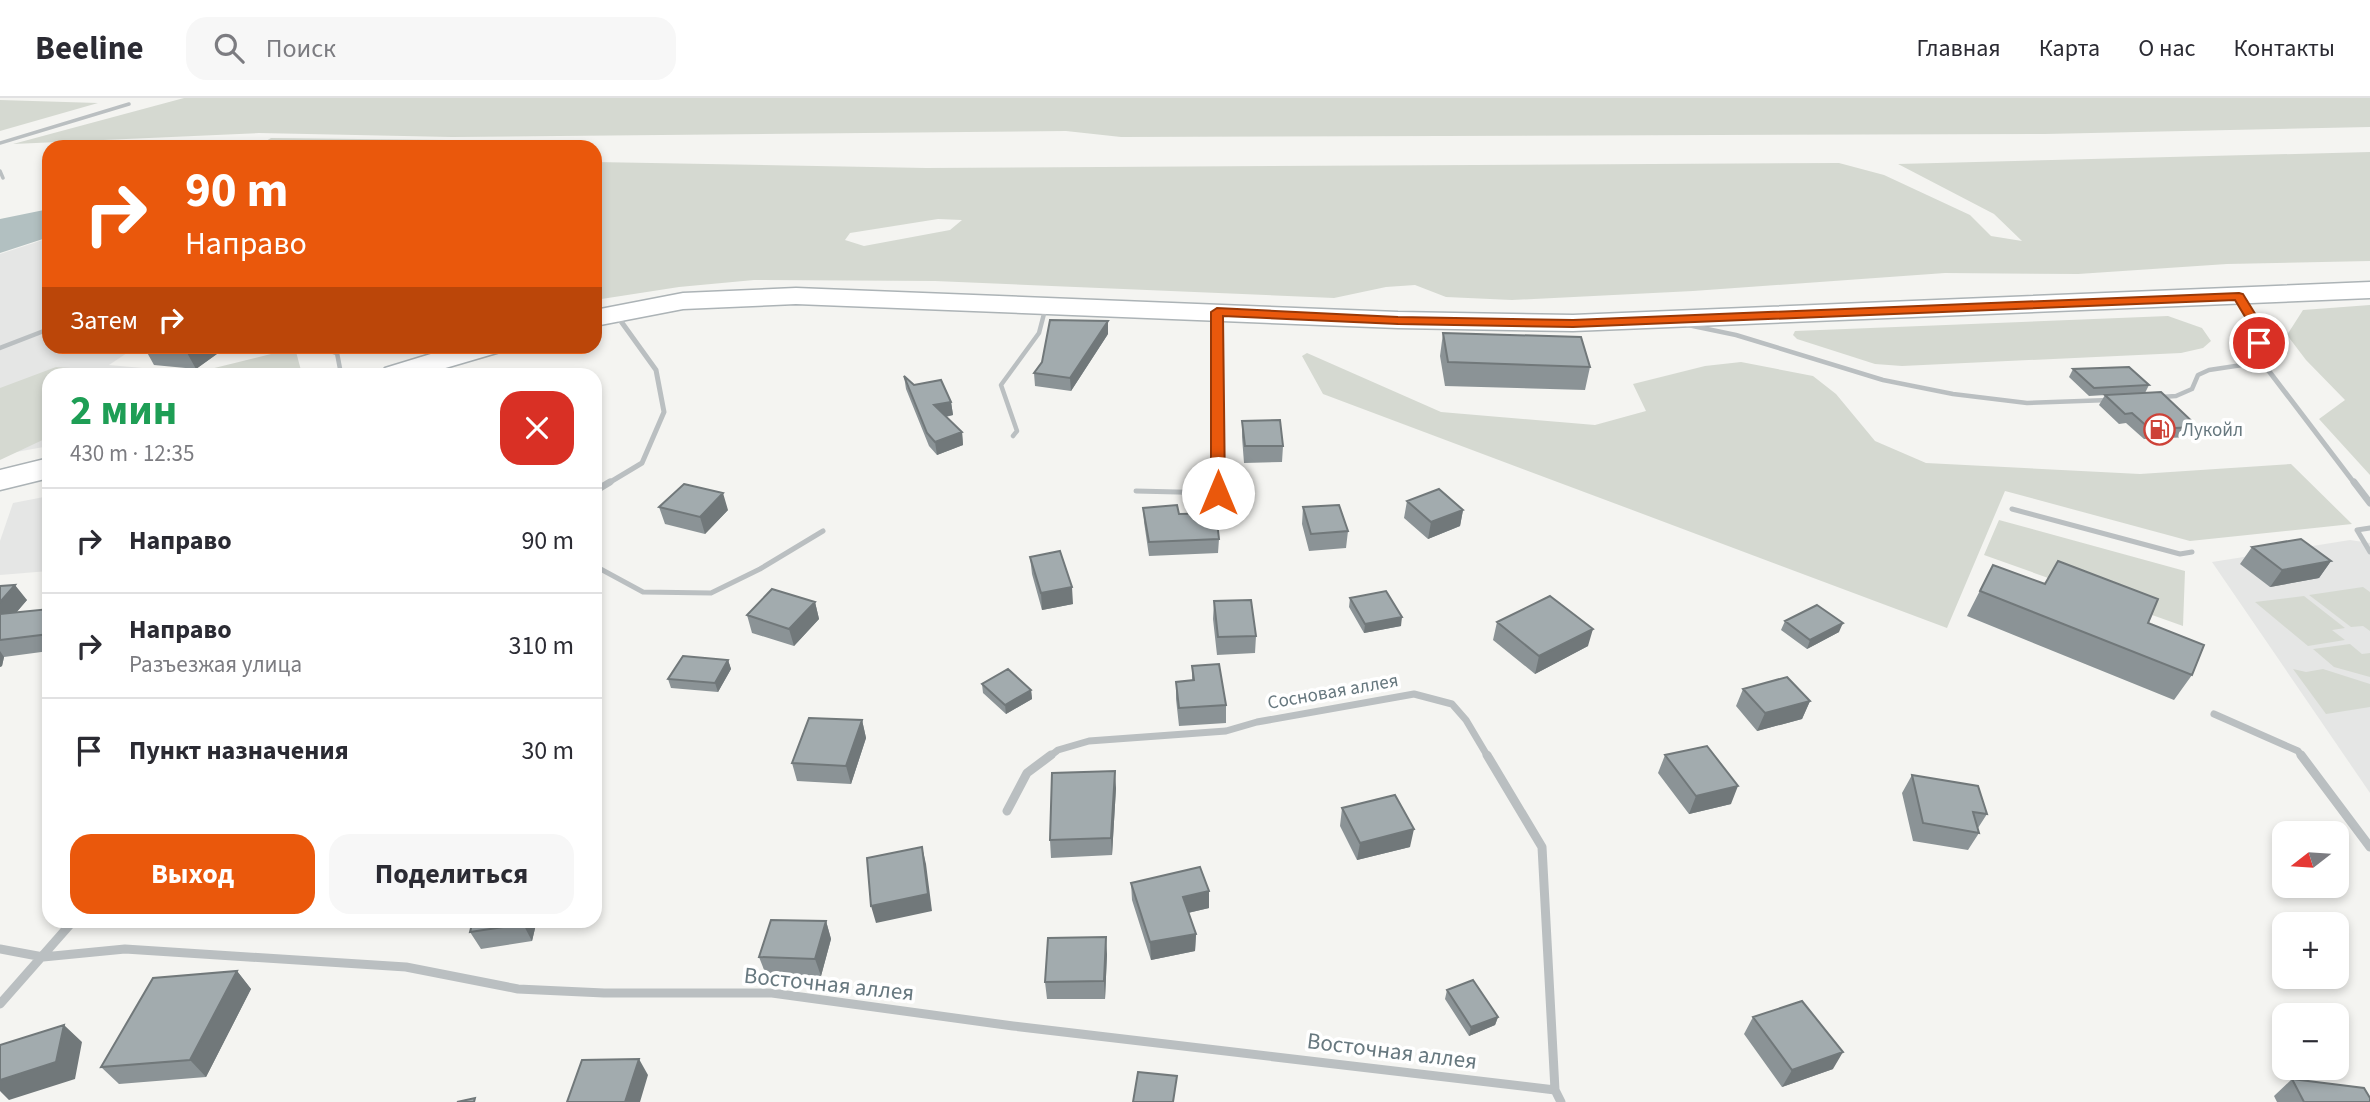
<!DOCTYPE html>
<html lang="ru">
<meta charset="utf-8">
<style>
body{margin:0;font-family:"Source Sans 3",sans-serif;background:#f7f7f7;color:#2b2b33;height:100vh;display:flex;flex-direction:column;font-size:26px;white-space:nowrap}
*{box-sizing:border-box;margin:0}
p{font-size:23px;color:#7c7c81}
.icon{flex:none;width:38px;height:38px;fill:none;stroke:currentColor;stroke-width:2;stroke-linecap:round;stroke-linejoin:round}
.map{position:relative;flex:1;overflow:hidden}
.details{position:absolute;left:42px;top:270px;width:560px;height:560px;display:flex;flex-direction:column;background:#fff;border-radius:21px;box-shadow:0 4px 10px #0003}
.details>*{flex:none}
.guide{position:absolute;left:42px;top:42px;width:560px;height:214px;border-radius:21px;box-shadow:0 4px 10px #0003;background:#ea580c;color:#fff;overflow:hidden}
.needle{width:46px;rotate:253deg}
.tools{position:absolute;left:2272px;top:723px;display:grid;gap:14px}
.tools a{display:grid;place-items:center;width:77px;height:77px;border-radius:14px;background:#fff;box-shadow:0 4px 10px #0003;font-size:35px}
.pin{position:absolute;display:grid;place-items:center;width:60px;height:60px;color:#fff;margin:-30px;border:4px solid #fff;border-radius:50%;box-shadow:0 2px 7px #0007}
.me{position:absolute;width:77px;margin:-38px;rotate:0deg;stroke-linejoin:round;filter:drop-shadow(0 0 5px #0008)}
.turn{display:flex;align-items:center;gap:24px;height:147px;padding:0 28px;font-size:32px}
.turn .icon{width:91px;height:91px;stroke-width:2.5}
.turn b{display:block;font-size:49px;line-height:60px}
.then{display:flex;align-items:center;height:66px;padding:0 28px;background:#0003;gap:14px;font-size:26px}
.round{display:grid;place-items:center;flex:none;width:74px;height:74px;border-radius:21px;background:#f7f7f7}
.summary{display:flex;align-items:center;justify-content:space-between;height:119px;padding:0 28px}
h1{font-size:42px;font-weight:700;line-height:52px;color:#1e9e55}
.cta{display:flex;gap:14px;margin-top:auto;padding:14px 28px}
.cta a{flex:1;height:80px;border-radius:21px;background:#ea580c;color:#fff;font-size:28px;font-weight:700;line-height:80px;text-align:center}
.cta a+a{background:#f7f7f7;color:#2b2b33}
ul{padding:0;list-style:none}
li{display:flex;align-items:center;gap:21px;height:105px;padding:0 28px;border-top:2px solid #e1e1e2}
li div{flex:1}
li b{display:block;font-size:26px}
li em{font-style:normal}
header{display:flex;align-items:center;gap:42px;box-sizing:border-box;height:98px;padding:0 35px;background:#fff;border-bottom:2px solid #e1e1e2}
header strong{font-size:33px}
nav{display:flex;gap:38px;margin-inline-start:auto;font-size:24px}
.search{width:490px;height:63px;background:#f7f7f7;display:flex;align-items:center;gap:18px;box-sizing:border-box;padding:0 24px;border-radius:21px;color:#7c7c81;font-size:26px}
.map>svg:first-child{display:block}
.built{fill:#e5e6e5}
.green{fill:#d5d9d1;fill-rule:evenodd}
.water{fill:#b2c0c1}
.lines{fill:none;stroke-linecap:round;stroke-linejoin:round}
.secondary-casing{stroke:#acb3b6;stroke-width:3}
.service-far2{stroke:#babfc1;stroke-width:3.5}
.service-far1{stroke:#babfc1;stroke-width:4.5}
.service{stroke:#babfc1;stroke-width:5}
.minor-far2{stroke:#babfc1;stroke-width:5}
.minor-far1{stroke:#babfc1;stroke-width:7}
.minor{stroke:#babfc1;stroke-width:9}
.secondary{fill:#fff;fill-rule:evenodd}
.wall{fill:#8b9396}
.shaded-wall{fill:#71787a}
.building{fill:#a2abae;stroke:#71787a;stroke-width:2}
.route{fill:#ea580c;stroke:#983908;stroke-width:2}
.labels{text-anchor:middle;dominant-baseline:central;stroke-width:7;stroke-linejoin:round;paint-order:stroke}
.poi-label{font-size:19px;fill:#67787f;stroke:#fff;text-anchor:start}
.street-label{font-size:19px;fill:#67787f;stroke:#fff}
.near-street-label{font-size:23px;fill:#67787f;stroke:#fff}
</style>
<header>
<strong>Beeline</strong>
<div class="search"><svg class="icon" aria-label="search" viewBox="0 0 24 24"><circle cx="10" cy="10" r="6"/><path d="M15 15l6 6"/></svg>Поиск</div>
<nav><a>Главная</a><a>Карта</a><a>О нас</a><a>Контакты</a></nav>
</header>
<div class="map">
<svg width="2370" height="1004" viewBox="0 0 2370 1004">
<rect width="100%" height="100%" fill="#f4f4f1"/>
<path class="built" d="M 49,140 L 49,248 L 136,249 L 109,267 L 165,272 L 165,276 L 49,276 L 49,348 L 0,357 L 0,156 Z
M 49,398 L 49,473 L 0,477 L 0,443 L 13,405 Z
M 2350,442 L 2370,445 L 2370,695 L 2212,464 Z"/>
<path class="green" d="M 184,0 L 2370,0 L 2370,29 L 2045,36 L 1121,39 L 1066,33 L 452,39 L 259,35 L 13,46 Z
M 0,2 L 98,5 L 0,33 Z
M 271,40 L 447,42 L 440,49 L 256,49 Z
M 2370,54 L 2370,163 L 2227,166 L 2078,176 L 1945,175 L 1693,193 L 1512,202 L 1446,199 L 1415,187 L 1386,189 L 1334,200 L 935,183 L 754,182 L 679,189 L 595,202 L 595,64 L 926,70 L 1839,65 L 1884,77 L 1970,117 L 1991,138 L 2022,143 L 1994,116 L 1898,66 ZM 938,121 L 962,122 L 950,132 L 864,148 L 845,142 L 850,135 Z
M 2370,207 L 2370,377 L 2319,321 L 2345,302 L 2306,262 L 2287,237 L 2303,212 Z
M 2168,218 L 2202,230 L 2211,243 L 2203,250 L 2181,255 L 1902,268 L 1875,266 L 1797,241 L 1793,237 L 1795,233 Z
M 295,250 L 302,276 L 190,276 Z
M 1307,255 L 1441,314 L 1595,327 L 1646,313 L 1633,286 L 1705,268 L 1741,264 L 1813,278 L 1836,296 L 1875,343 L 1926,365 L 2140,376 L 2291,366 L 2352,426 L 2190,443 L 2005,393 L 1947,530 L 1323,296 L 1302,258 Z
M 56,269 L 156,276 L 49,276 L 49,339 L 0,362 L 0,290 Z
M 1999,422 L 2185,473 L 2183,528 L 1984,457 Z
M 2363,489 L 2370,494 L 2370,533 L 2363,528 L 2351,529 L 2309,497 Z
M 2304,498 L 2345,530 L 2332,532 L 2345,542 L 2308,548 L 2255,504 Z
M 2350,546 L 2362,556 L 2370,555 L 2370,579 L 2334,569 L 2313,551 Z
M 2293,571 L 2306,574 L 2323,571 L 2370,586 L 2370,609 L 2326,616 Z"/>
<path class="water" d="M 49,111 L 49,139 L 0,155 L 0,121 Z"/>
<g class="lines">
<defs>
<path id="secondary" d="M 2370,184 L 2370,200 L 1573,233 L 1398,230 L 796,206 L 683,211 L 595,228 L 595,212 L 683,195 L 796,190 L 1398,214 L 1573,217 Z
M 457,248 L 504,248 L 500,254 L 425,276 L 380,276 L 385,270 Z
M 49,360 L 49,380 L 0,392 L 0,372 Z"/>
</defs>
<use href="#secondary" class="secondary-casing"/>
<path class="service-far2" d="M 0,45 L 129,6
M 0,73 L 3,80"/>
<path class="service-far1" d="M 1217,217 L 1218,386
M 1688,227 L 1736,237 L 1883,282 L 1953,296 L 2027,305 L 2109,302
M 341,248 L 337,255 L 341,276
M 317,249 L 337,255
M 0,250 L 49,231
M 2161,299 L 2176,298 L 2192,291 L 2198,277 L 2209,272 L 2262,264
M 1013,338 L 1017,333 L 1001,287 L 1039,235 L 1045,212"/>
<path class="service" d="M 1136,393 L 1218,395 L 1218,384
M 2012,411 L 2180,456 L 2192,454
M 2370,430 L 2357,432 L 2370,454
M 595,468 L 643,494 L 711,495 L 760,471 L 823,433"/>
<path class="minor-far2" d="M 2239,199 L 2256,227 L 2262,264 L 2355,386
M 607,386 L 642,365 L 664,314 L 656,272 L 615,215"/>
<path class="minor-far1" d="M 2354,384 L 2370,405
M 595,393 L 610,384
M 2214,616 L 2298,653 L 2302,659
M 1049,659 L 1058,652 L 1089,643 L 1226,633 L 1257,624 L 1414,596 L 1452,606 L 1466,622 L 1488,659"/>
<path class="minor" d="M 1487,657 L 1542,749 L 1555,992
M 2301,657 L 2370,749
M 1007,713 L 1027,675 L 1051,657
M 0,851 L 43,859 L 125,851 L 406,869 L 518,891 L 604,895 L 772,895 L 1013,928 L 1555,992 L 1561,1004
M 0,906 L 74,822"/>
<use href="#secondary" class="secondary"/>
</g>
<path class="wall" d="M 1443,235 L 1590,269 L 1585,292 L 1445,288 L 1440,258 Z
M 1108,236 L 1071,293 L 1035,288 L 1034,275 Z
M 228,248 L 196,271 L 154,267 L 144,249 Z
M 2073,271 L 2149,287 L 2145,295 L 2198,329 L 2192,339 L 2144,341 L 2126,325 L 2119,326 L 2099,307 L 2105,297 L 2138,295 L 2089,298 L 2069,279 Z
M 904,278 L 914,287 L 951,304 L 953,317 L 946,319 L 962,334 L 963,347 L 937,357 L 929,348 L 906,291 Z
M 1242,323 L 1283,348 L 1282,364 L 1244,365 L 1242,339 Z
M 1407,403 L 1463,412 L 1460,428 L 1428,441 L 1404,420 Z
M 659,409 L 728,412 L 705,436 L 665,426 Z
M 1303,409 L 1348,433 L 1346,450 L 1309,453 L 1302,426 Z
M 1143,410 L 1179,416 L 1219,441 L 1218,455 L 1149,458 L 1144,424 Z
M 2252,449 L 2331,463 L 2319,480 L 2270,489 L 2240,466 Z
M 1030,459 L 1073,506 L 1042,512 L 1032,476 Z
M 1993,467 L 2148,525 L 2192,577 L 2174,602 L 1967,518 Z
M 0,488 L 27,502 L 16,515 L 49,511 L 49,553 L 4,559 L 2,568 L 0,569 Z
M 1350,500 L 1401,528 L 1364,535 L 1349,509 Z
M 1214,503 L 1256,538 L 1255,555 L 1217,557 L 1213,521 Z
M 815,504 L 819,521 L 794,548 L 752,535 L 747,517 Z
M 1785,523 L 1839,534 L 1807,551 L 1781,532 Z
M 1497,524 L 1588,548 L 1535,576 L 1493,542 Z
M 728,562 L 731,571 L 718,594 L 671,590 L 668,581 Z
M 1192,568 L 1226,607 L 1226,625 L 1179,628 L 1176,601 L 1176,584 L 1192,582 Z
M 982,586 L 1031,592 L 1032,601 L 1006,616 L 983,595 Z
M 1743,591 L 1810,603 L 1802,621 L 1757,633 L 1736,608 Z
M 862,622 L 866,640 L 851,686 L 797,683 L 792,665 Z
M 1665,657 L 1731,706 L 1689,716 L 1658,675 Z
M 1912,677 L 1987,716 L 1978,730 L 1979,735 L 1968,752 L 1913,743 L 1902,695 Z
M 1116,690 L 1112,757 L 1051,760 L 1050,742 Z
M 1342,710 L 1410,749 L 1357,762 L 1340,728 Z
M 1131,785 L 1209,810 L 1188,815 L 1196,836 L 1195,853 L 1151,862 L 1132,802 Z
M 473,822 L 537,822 L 532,843 L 481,851 L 470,834 Z
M 826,823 L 831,841 L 821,878 L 766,877 L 759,859 Z
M 1107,856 L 1105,901 L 1047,901 L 1045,884 Z
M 237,873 L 251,891 L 206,979 L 119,986 L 101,969 Z
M 1447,892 L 1498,919 L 1495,927 L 1469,938 L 1445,901 Z
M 1753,919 L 1833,971 L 1782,989 L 1744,936 Z
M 2292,981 L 2370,1004 L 2277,1004 L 2274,998 Z"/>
<path class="shaded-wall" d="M 1108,223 L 1108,236 L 1071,293 L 1070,280 Z
M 193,248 L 228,248 L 196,271 L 186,253 Z
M 596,285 L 601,301 L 598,324 L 595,325 Z
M 951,304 L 953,317 L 936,320 L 934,307 Z
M 962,334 L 963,347 L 937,357 L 935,344 Z
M 723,395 L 728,412 L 705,436 L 700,419 Z
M 1463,412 L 1460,428 L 1428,441 L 1431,424 Z
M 2331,463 L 2319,480 L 2270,489 L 2282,472 Z
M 15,487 L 27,502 L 0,533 L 0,504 Z
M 1072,489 L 1073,506 L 1042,512 L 1041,495 Z
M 815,504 L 819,521 L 794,548 L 789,531 Z
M 1402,519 L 1401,528 L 1364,535 L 1365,526 Z
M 1843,525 L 1839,534 L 1807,551 L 1810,542 Z
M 1593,531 L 1588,548 L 1535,576 L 1539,558 Z
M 0,553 L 4,559 L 2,568 L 0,569 Z
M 728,562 L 731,571 L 718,594 L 715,585 Z
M 1031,592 L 1032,601 L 1006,616 L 1005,607 Z
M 1810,603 L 1802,621 L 1757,633 L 1765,615 Z
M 862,622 L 866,640 L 851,686 L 846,668 Z
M 1115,673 L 1116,690 L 1112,757 L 1111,740 Z
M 1738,688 L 1731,706 L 1689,716 L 1696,698 Z
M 1414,731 L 1410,749 L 1357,762 L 1360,745 Z
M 922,749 L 926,766 L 932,813 L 876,825 L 871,808 Z
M 1209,793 L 1209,810 L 1183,816 L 1183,799 Z
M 523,822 L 537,822 L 532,843 L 523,826 Z
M 826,823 L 831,841 L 821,878 L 815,861 Z
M 1196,836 L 1195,853 L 1151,862 L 1150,844 Z
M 1106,839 L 1107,856 L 1105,901 L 1104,883 Z
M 237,873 L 251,891 L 206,979 L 190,962 Z
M 1498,919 L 1495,927 L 1469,938 L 1471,929 Z
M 64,927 L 82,944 L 75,981 L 9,1002 L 0,993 L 0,982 Z
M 1843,954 L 1833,971 L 1782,989 L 1792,972 Z
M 639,961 L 648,977 L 640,1004 L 625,1004 Z"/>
<path class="building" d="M 1050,222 L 1108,223 L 1070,280 L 1034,275 L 1042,264 Z
M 1443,235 L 1581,239 L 1590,269 L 1448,264 Z
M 144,248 L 193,248 L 186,253 Z
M 2129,269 L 2149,287 L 2094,290 L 2073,271 Z
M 904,278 L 914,287 L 941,282 L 951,304 L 934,307 L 962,334 L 935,344 L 927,335 Z
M 2161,294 L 2198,329 L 2150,331 L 2132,315 L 2125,316 L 2105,297 Z
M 1280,322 L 1283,348 L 1245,348 L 1242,323 Z
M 684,386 L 723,395 L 700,419 L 659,409 Z
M 1439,391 L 1463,412 L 1431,424 L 1407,403 Z
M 1177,407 L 1179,416 L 1216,415 L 1219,441 L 1149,444 L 1143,410 Z
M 1339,407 L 1348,433 L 1311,436 L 1303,409 Z
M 2301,441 L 2331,463 L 2282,472 L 2252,449 Z
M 1060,453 L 1072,489 L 1041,495 L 1030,459 Z
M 2058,463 L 2158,501 L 2148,525 L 2204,547 L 2192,577 L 1980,493 L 1993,467 L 2045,486 Z
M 15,487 L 0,504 L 0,488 Z
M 772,491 L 815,504 L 789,531 L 747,517 Z
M 1386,493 L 1402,519 L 1365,526 L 1350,500 Z
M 1550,498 L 1593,531 L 1539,558 L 1497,524 Z
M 1251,502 L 1256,538 L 1218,539 L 1214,503 Z
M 1817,507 L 1843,525 L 1810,542 L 1785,523 Z
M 49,511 L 49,536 L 0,542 L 0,516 Z
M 683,558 L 728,562 L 715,585 L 668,581 Z
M 1219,566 L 1226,607 L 1179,610 L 1176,584 L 1194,582 L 1192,568 Z
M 1008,571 L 1031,592 L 1005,607 L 982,586 Z
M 1787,579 L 1810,603 L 1765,615 L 1743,591 Z
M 809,620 L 862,622 L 846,668 L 792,665 Z
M 1707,648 L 1738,688 L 1696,698 L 1665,657 Z
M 1115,673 L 1111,740 L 1050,742 L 1052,675 Z
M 1912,677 L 1978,688 L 1987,716 L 1973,714 L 1979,735 L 1923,725 Z
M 1395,697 L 1414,731 L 1360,745 L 1342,710 Z
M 922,749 L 928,796 L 871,808 L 867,760 Z
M 1200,769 L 1209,793 L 1183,799 L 1196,836 L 1150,844 L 1131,785 Z
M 473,822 L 523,822 L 523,826 L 470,834 Z
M 771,822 L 826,823 L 815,861 L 759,859 Z
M 1106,839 L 1104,883 L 1045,884 L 1048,840 Z
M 237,873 L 190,962 L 101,969 L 153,880 Z
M 1473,882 L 1498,919 L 1471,929 L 1447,892 Z
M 1802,903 L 1843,954 L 1792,972 L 1753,919 Z
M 64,927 L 56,964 L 0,982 L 0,947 Z
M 639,961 L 625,1004 L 567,1004 L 582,962 Z
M 1138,974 L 1177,978 L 1173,1004 L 1133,1004 Z
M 2292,981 L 2364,990 L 2370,1000 L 2370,1004 L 2304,1004 Z
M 475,1000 L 474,1004 L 457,1004 Z"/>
<path class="route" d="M 2239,195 L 2243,196 L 2262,227 L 2263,248 L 2255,248 L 2250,227 L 2235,202 L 1573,229 L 1398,226 L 1223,218 L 1225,395 L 1218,399 L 1211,395 L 1211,214 L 1217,210 L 1398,219 L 1573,222 Z"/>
<defs>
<symbol id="fuel-ring" viewBox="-11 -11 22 22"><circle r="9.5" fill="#fff" stroke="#cd4238" stroke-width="1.5"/><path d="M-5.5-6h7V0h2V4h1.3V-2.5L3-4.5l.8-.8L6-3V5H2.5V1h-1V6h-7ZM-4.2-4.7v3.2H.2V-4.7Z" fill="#cd4238"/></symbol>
</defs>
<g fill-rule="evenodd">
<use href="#fuel-ring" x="2142" y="314" width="35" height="35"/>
</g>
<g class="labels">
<g class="poi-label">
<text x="2182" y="332">Лукойл</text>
</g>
<g class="street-label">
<text transform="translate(1333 594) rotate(-10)">Сосновая аллея</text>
</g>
<g class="near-street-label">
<text transform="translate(829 886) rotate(6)">Восточная аллея</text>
<text transform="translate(1392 953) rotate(7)">Восточная аллея</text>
</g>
</g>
</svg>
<div class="tools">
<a><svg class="needle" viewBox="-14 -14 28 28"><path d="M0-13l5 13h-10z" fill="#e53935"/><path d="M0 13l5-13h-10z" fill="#7c7c81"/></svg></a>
<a>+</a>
<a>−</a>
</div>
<div class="pin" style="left:2259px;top:245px;background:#d93025"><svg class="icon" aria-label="arrive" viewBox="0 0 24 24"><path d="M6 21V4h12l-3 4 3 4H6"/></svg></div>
<svg class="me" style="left:1218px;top:395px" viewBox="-20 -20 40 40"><circle r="19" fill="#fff"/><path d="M0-13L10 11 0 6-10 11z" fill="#ea580c"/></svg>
<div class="guide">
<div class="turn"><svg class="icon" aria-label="right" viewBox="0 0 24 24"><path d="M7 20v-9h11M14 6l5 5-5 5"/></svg><div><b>90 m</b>Направо</div></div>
<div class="then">Затем<svg class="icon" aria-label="right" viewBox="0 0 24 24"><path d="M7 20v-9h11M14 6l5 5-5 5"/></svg></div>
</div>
<section class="details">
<div class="summary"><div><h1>2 мин</h1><p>430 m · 12:35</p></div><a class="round" style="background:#d93025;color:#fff"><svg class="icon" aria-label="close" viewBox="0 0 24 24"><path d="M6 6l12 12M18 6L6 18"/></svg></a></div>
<ul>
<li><svg class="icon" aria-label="right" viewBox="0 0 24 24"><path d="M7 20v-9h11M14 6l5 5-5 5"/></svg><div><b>Направо</b></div><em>90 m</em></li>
<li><svg class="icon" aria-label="right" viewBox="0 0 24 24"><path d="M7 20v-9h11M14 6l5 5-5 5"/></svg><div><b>Направо</b><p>Разъезжая улица</p></div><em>310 m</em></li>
<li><svg class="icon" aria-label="arrive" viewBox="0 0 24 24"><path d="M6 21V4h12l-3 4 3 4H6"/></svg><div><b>Пункт назначения</b></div><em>30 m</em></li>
</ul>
<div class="cta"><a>Выход</a><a>Поделиться</a></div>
</section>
</div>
